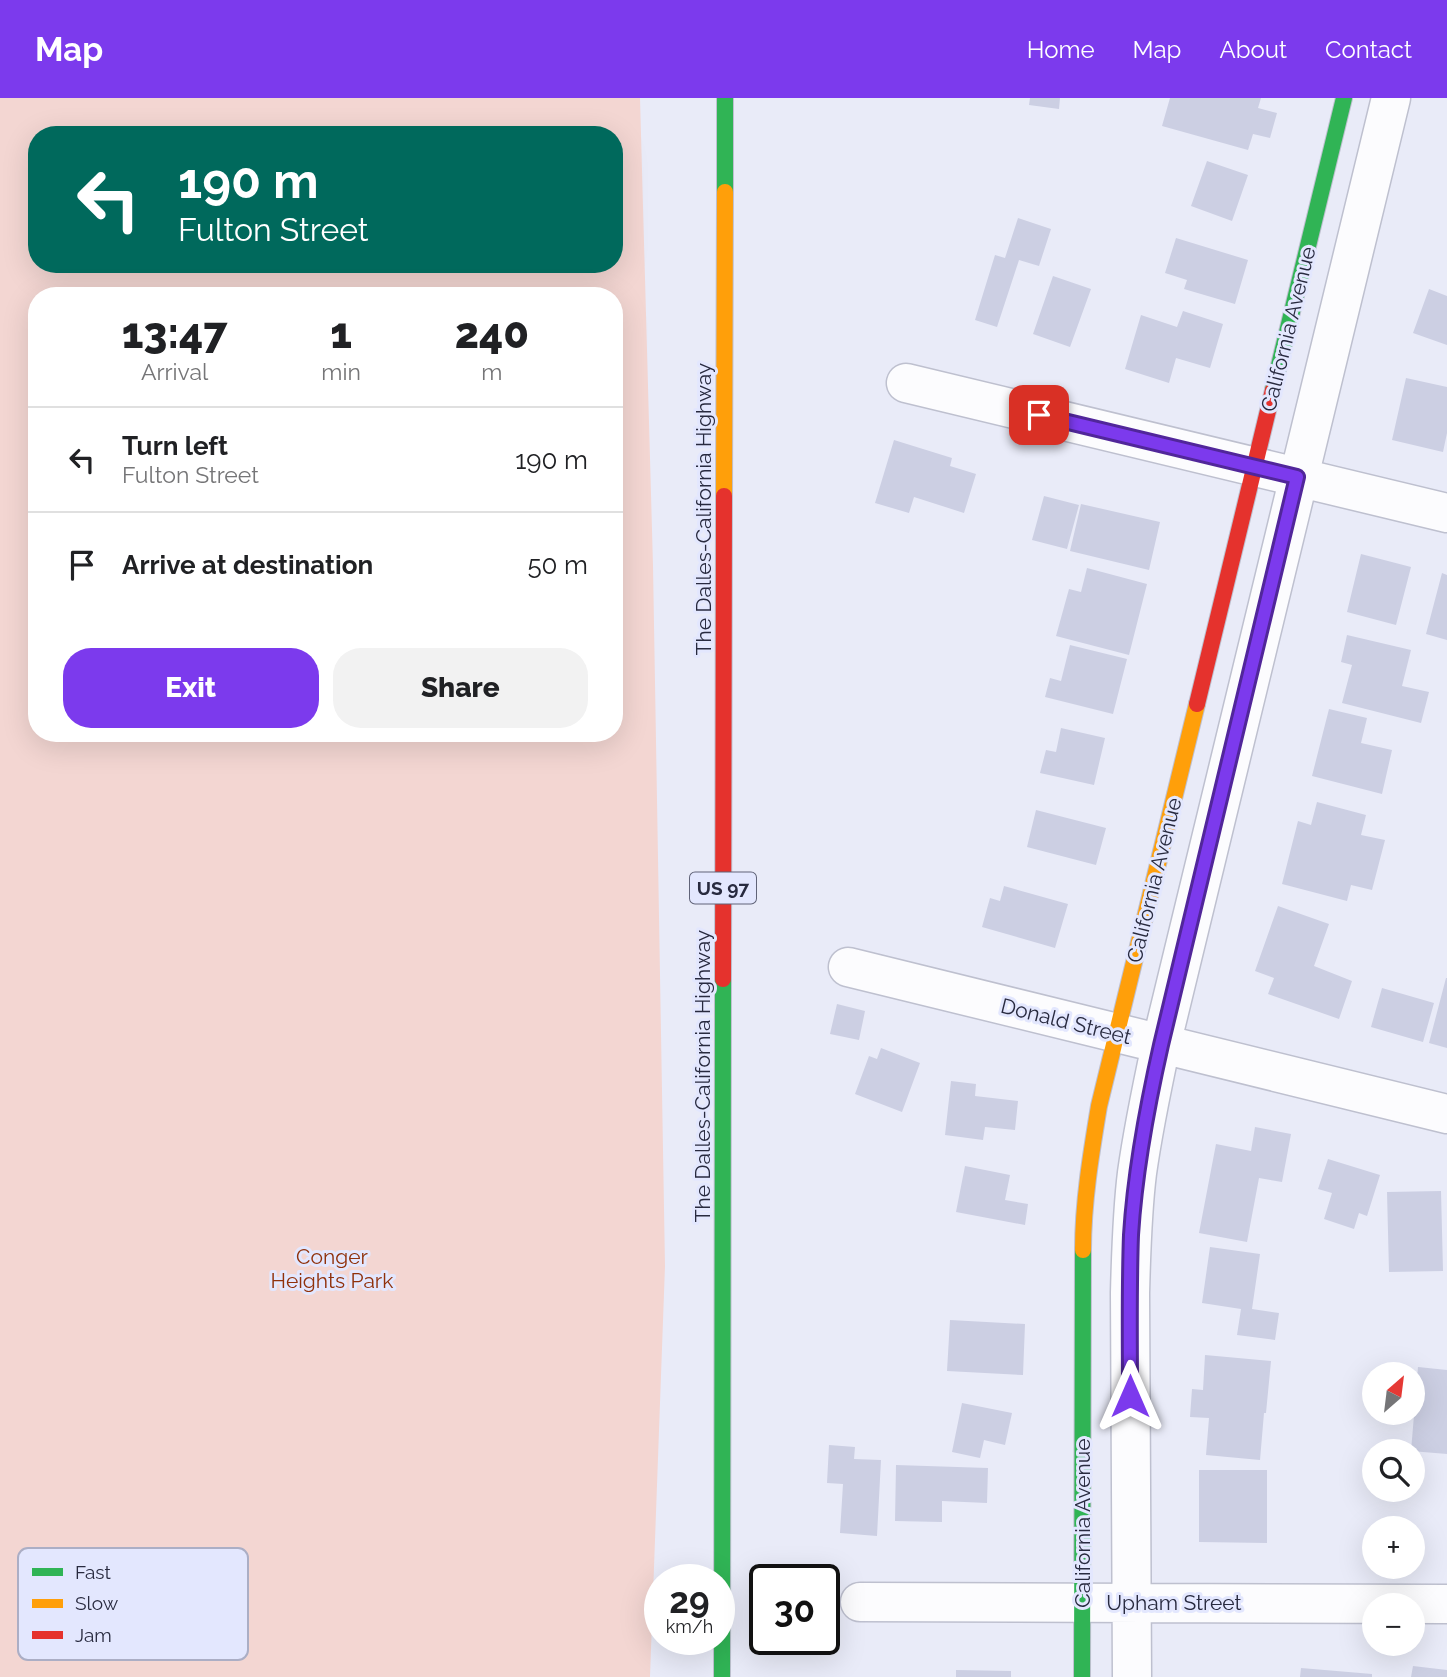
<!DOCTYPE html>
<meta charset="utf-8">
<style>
body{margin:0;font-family:Raleway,sans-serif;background:#f2f2f2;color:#202124;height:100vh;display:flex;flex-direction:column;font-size:26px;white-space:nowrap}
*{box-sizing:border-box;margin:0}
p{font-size:23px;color:#757577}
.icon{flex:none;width:38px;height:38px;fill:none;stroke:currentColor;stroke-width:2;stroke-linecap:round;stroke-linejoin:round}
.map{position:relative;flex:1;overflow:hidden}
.drawer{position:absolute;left:28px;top:189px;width:595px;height:455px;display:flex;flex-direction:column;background:#fff;border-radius:28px;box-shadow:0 7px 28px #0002}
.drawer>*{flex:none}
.top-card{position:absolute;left:28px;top:28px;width:595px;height:147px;border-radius:28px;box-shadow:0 7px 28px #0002;background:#00695c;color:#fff;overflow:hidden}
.needle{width:46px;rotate:28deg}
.controls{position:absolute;left:1362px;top:1264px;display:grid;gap:14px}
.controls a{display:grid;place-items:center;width:63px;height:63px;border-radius:50%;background:#fff;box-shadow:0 7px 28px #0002;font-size:35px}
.speed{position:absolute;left:644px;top:1466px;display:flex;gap:14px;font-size:35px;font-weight:700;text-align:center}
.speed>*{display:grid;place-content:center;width:91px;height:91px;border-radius:50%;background:#fff;box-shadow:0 7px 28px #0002;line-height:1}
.speed small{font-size:18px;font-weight:400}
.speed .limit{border:4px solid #111;border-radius:10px;background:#fff;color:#111}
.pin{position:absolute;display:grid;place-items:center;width:60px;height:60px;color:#fff;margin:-30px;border-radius:14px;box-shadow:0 4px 10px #0006}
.me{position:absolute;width:77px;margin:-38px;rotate:0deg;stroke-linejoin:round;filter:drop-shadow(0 0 5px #0008)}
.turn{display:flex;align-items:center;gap:24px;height:147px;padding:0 35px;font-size:32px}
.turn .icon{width:91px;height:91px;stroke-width:2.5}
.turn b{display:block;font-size:49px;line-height:60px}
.eta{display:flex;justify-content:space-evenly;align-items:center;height:119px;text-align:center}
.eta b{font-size:42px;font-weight:800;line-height:49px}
.primary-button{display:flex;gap:14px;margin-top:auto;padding:14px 35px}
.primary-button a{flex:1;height:80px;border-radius:28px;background:#7c3aed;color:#fff;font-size:28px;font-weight:800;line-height:80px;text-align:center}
.primary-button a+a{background:#f2f2f2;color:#202124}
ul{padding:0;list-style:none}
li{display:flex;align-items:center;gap:21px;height:105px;padding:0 35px;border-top:2px solid #e0e0e0}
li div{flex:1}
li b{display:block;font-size:26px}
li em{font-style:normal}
header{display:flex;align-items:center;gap:42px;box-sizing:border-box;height:98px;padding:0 35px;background:#7c3aed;color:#fff}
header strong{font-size:33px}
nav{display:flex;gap:38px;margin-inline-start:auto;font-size:24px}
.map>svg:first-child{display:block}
.green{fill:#f3d6d2;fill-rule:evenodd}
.building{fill:#cccfe3}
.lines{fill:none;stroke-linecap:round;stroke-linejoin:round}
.street-casing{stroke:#bec0cf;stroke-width:41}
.fast-casing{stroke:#bec0cf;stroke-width:18}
.slow-casing{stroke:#bec0cf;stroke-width:18}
.jam-casing{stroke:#bec0cf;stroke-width:18}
.street{stroke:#fcfcfe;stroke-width:38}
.fast{stroke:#30b455;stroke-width:16}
.slow{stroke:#ff9f0a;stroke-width:16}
.jam{stroke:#e5322d;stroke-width:16}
.route-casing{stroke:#51269a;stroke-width:18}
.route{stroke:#7c3aed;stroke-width:12}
.labels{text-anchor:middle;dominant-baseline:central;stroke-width:6;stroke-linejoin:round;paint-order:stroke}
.shield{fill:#e3e7fe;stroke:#606378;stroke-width:2}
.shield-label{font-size:19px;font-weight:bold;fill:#282a3f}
.street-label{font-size:21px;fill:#282a3f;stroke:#e3e7fe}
.park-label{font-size:21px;fill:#90310b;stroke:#e3e7fe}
.key{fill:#e3e7fe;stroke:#abaec5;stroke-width:2}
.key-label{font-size:19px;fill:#282a3f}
</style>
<header>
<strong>Map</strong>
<nav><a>Home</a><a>Map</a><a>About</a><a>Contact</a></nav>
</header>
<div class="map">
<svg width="1447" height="1579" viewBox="0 0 1447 1579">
<rect width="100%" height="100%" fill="#e9ebf8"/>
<path class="green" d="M 0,0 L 640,0 L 653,468 L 665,1168 L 650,1579 L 0,1579 ZM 37,37 L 614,37 L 614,166 L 37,166 ZM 37,198 L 614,198 L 614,635 L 37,635 Z"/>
<path class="building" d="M 1030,0 L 1060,0 L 1059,11 L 1029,7 Z
M 1170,0 L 1261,0 L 1258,10 L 1277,15 L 1270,40 L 1253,36 L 1248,52 L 1162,28 Z
M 1207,63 L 1248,77 L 1232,123 L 1191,108 Z
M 1018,120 L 1051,131 L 1039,168 L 1019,162 L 997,229 L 975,222 L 995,157 L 1005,160 Z
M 1176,140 L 1248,162 L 1235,206 L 1184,191 L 1187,182 L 1165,175 Z
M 1053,178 L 1091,191 L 1070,249 L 1033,236 Z
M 1429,191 L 1447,198 L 1447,247 L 1413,235 Z
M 1183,213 L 1223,226 L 1210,270 L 1176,260 L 1169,285 L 1125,271 L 1141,217 L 1177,229 Z
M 1406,280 L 1447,289 L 1447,335 L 1443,354 L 1392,342 Z
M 894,342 L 952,360 L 950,368 L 976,376 L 964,415 L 914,399 L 909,415 L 875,405 Z
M 1044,398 L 1079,407 L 1067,451 L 1032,442 Z
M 1081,406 L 1160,424 L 1149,472 L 1070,453 Z
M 1361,456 L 1411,469 L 1396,527 L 1347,514 Z
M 1087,470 L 1147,486 L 1129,557 L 1056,538 L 1069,491 L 1081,494 Z
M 1442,475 L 1447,477 L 1447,542 L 1426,536 Z
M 1347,537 L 1411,552 L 1402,588 L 1429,594 L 1421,625 L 1342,605 L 1352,567 L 1341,564 Z
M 1070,547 L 1127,561 L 1113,616 L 1045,599 L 1050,580 L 1061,583 Z
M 1329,611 L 1367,620 L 1361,645 L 1392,652 L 1382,696 L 1312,678 Z
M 1061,630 L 1105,640 L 1094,687 L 1040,675 L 1046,652 L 1056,654 Z
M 1317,704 L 1366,717 L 1361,737 L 1385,742 L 1372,792 L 1351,787 L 1347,803 L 1282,786 L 1298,723 L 1311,727 Z
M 1036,712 L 1106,730 L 1096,767 L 1027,749 Z
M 1004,788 L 1068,806 L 1055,850 L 982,829 L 990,800 L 1000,803 Z
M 1278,808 L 1329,826 L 1314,868 L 1352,883 L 1339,921 L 1268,896 L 1274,880 L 1255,873 Z
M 1446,880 L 1447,880 L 1447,950 L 1429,945 Z
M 1382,890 L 1434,905 L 1423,944 L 1371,929 Z
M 837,906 L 865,913 L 859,942 L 830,936 Z
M 881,950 L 920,965 L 902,1014 L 855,996 L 869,958 L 877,961 Z
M 951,983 L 976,986 L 975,998 L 1018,1003 L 1015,1032 L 985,1029 L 983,1042 L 945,1037 Z
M 1255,1029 L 1291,1036 L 1282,1084 L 1259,1080 L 1247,1144 L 1199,1135 L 1216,1046 L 1251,1053 Z
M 1328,1061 L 1380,1077 L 1367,1118 L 1359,1115 L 1354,1131 L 1324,1121 L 1332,1095 L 1318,1091 Z
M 965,1068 L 1010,1077 L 1005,1102 L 1028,1106 L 1025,1127 L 956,1114 Z
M 1441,1093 L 1443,1173 L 1389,1174 L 1387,1094 Z
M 1210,1149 L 1260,1156 L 1252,1211 L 1279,1215 L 1275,1242 L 1237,1237 L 1241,1211 L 1202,1205 Z
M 950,1222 L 1025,1226 L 1023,1277 L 947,1273 Z
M 1205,1257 L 1271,1263 L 1266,1315 L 1264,1315 L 1260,1362 L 1206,1357 L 1209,1320 L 1190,1319 L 1192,1291 L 1203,1292 Z
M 1418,1269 L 1447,1272 L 1447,1356 L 1411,1353 Z
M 962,1305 L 1012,1315 L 1005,1347 L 984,1342 L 980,1360 L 952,1354 Z
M 829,1347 L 855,1349 L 854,1361 L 881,1362 L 877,1438 L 840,1435 L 843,1386 L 827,1385 Z
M 896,1367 L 988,1370 L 987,1405 L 942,1403 L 942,1424 L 895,1423 Z
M 1199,1372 L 1267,1372 L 1267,1445 L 1199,1444 Z
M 1413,1568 L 1447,1572 L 1447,1579 L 1411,1579 Z
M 1301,1570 L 1372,1576 L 1372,1579 L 1300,1579 Z
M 956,1572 L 1011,1573 L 1011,1579 L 956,1579 Z"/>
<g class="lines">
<defs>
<path id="street" d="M 906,285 L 1447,415
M 848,869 L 1447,1016
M 860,1504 L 1447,1506
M 1132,1579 L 1130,1195 C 1131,1155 1132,1115 1137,1075 C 1143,1032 1152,989 1161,947 L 1391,0"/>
<path id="fast" d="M 725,94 L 725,0
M 1273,292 L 1344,0
M 722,1579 L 723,881
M 1082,1579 L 1083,1152"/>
<path id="slow" d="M 724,398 L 725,94
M 1083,1152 C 1083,1104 1091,1056 1099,1008 L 1197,606"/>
<path id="jam" d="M 1197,606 L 1273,292
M 723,881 L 724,398"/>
</defs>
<use href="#street" class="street-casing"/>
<use href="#fast" class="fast-casing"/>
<use href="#slow" class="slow-casing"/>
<use href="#jam" class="jam-casing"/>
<use href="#street" class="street"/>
<use href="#fast" class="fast"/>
<use href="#slow" class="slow"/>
<use href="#jam" class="jam"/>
</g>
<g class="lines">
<defs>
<path id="route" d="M 1039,317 L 1297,379 L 1161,947 C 1147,1009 1135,1073 1131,1137 C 1129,1191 1130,1244 1130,1298"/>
</defs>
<use href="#route" class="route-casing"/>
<use href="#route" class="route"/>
</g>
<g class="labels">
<rect class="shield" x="690" y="774.5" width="66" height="31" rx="5"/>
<g class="shield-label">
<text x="723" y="790">US 97</text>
</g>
<g class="street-label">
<text transform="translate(1288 231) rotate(-76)">California Avenue</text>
<text transform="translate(703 411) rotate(-90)">The Dalles-California Highway</text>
<text transform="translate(1154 782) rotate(-76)">California Avenue</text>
<text transform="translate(1066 923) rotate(14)">Donald Street</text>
<text transform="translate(702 978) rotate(-90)">The Dalles-California Highway</text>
<text transform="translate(1082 1425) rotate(-90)">California Avenue</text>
<text x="1174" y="1504">Upham Street</text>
</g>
<g class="park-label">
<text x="332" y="1158">Conger<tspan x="332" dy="24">Heights Park</tspan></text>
</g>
</g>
<rect x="18" y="1450" width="230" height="112" rx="10" class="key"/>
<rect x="32" y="1470" width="31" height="8" fill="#30b455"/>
<rect x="32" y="1501" width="31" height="9" fill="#ff9f0a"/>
<rect x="32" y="1533" width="31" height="8" fill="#e5322d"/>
<g class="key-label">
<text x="75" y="1481">Fast</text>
<text x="75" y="1512">Slow</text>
<text x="75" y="1544">Jam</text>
</g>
</svg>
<div class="controls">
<a><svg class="needle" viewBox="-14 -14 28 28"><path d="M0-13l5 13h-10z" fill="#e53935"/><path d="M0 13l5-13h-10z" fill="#757577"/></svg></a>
<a><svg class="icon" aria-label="search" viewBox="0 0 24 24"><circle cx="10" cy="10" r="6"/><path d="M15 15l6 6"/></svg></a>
<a>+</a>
<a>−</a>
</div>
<div class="speed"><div>29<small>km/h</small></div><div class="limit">30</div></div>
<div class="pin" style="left:1039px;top:317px;background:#d93025"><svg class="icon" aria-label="arrive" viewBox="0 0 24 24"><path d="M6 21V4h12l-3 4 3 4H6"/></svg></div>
<svg class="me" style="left:1130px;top:1298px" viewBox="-20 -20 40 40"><path d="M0-17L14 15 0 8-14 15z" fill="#7c3aed" stroke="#fff" stroke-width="4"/></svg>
<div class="top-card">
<div class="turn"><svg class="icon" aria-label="left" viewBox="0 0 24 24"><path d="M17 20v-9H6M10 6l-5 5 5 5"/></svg><div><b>190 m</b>Fulton Street</div></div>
</div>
<section class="drawer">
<div class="eta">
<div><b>13:47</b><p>Arrival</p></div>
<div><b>1</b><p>min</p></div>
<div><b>240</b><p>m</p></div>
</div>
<ul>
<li><svg class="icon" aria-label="left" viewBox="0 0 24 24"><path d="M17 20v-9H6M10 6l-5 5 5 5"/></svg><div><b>Turn left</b><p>Fulton Street</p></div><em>190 m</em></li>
<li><svg class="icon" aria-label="arrive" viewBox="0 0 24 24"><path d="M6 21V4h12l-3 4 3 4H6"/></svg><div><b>Arrive at destination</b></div><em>50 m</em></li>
</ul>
<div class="primary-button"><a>Exit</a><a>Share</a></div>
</section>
</div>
